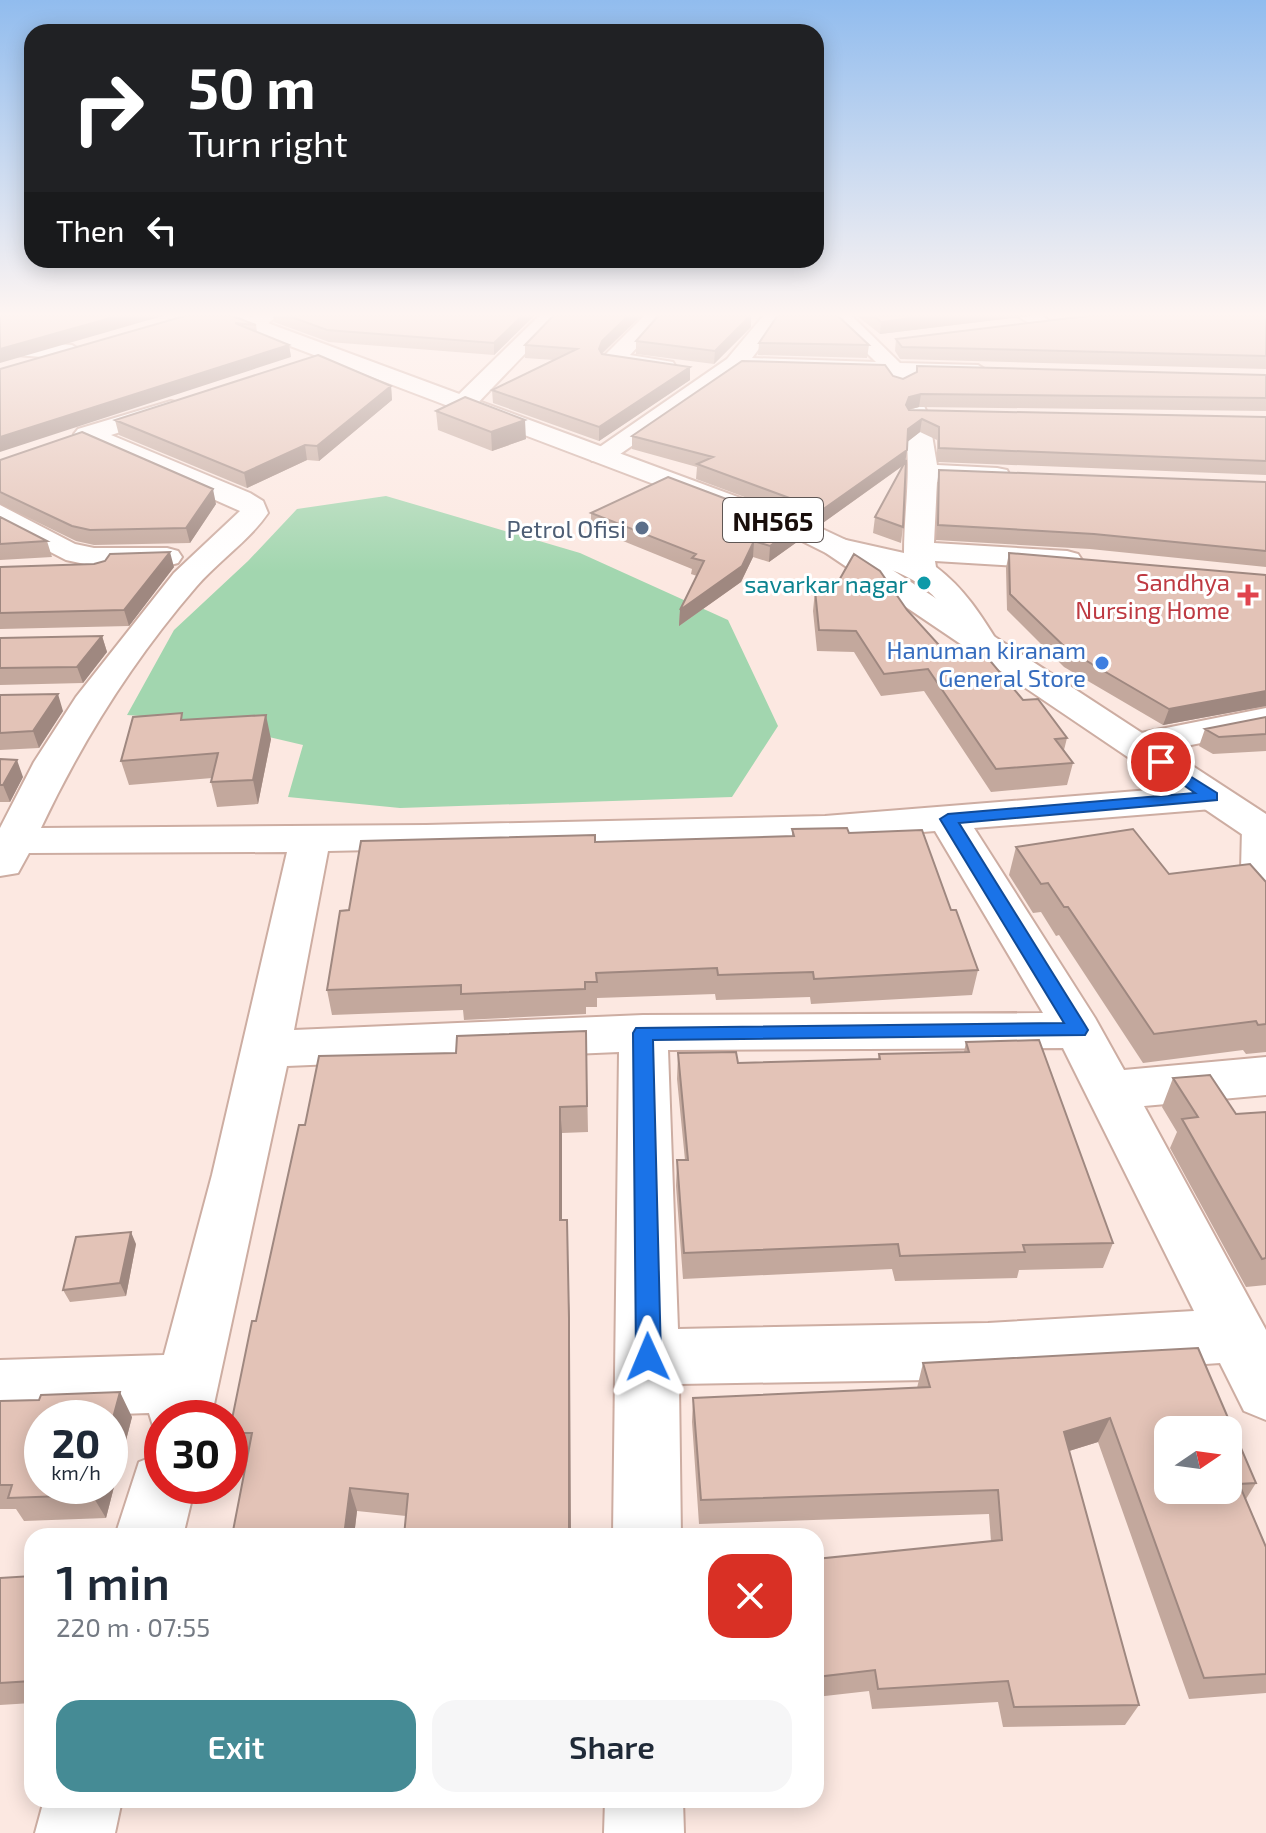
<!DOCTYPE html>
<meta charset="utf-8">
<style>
body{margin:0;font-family:"Exo 2",sans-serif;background:#f6f6f7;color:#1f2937;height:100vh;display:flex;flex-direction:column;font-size:30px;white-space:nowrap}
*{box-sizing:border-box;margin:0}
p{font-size:26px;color:#747a83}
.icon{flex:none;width:44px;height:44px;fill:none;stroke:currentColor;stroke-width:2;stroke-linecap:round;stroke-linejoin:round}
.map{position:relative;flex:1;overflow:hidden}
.panel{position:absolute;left:24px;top:1528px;width:800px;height:280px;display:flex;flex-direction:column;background:#fff;border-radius:24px;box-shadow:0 4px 20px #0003}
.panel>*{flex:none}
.banner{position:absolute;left:24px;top:24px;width:800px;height:244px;border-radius:24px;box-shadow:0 4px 20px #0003;background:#202124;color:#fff;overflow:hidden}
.needle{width:52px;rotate:77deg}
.controls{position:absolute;left:1154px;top:1416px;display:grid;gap:16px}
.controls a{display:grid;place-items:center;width:88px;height:88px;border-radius:16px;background:#fff;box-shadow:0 4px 20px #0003;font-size:40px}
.speed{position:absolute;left:24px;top:1400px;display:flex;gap:16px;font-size:40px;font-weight:700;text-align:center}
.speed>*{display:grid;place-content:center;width:104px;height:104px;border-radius:50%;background:#fff;box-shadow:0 4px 20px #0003;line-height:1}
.speed small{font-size:20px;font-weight:400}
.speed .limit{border:12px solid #d22;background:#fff;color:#111}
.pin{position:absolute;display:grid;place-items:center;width:68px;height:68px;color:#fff;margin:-34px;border:4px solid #fff;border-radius:50%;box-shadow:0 2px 8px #0007}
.me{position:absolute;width:88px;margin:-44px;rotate:359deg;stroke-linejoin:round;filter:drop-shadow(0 0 6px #0008)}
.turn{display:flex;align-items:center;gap:28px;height:168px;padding:0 32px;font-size:36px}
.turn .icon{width:104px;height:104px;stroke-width:2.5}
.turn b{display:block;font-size:56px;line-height:68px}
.then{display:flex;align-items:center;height:76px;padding:0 32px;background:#0003;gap:16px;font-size:30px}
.round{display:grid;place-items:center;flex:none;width:84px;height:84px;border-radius:24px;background:#f6f6f7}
.summary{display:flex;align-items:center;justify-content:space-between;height:136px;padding:0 32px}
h1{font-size:48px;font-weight:600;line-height:60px}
.action{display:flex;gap:16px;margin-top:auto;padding:16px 32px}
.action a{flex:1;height:92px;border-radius:24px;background:#458b95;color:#fff;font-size:32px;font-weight:600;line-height:92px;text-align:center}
.action a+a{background:#f6f6f7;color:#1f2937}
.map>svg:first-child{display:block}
.green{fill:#a2d6af}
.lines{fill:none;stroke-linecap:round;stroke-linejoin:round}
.street-casing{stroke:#cdada2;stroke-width:4}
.highway-casing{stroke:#cdada2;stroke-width:4}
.street{fill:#fff;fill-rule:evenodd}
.highway{fill:#fff;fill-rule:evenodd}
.wall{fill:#c3a89d}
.shaded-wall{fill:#9f8880}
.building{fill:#e3c3b7;stroke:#9f8880;stroke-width:2;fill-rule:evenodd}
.route{fill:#1a73e8;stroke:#114b97;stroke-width:2}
.service-dot{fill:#5c6f8a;stroke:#fff;stroke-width:3}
.culture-dot{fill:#0f9aa8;stroke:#fff;stroke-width:3}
.health-dot{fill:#e0444e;stroke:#fff;stroke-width:3}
.shop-dot{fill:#3f7fe0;stroke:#fff;stroke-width:3}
.labels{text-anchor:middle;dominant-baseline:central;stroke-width:6;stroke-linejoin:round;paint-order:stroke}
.far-service-label{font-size:24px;fill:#4e5e75;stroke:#fff;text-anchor:end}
.far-health-label{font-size:24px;fill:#be3a42;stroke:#fff;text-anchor:end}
.far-culture-label{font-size:24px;fill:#0d838f;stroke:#fff;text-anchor:end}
.far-shop-label{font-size:24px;fill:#366cbe;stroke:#fff;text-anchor:end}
.shield{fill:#fff;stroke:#5e5654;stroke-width:2}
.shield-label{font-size:26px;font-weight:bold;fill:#190e0b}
</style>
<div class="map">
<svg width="1266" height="1833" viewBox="0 0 1266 1833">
<rect width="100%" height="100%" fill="#fce8e1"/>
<path class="green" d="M 386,496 L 580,553 L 728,620 L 778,726 L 732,797 L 400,808 L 288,797 L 303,745 L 197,720 L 127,715 L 174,630 L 248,561 L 297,509 Z"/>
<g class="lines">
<defs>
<path id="street" d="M 254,315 L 278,315 L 260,330 L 246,330 L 242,326 Z
M 540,315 L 562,315 L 472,409 L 454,409 L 451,404 L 454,399 Z
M 645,315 L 667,315 L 630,355 L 673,362 L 676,367 L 673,372 L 665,374 L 605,365 L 602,360 L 605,355 Z
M 764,315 L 785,315 L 752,358 L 876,362 L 828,315 L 851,315 L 900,363 L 978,365 L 989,372 L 978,379 L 911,377 L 929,417 L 937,465 L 997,468 L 1007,470 L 1010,476 L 1007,482 L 997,484 L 937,482 L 934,543 L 1067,551 L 1078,554 L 1082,560 L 1078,566 L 1067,569 L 935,561 L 936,567 C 964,588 981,615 999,644 L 994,651 L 982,654 L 970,651 C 961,637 954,621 944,608 C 914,568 871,564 826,553 L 822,547 L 826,541 L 837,538 L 904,553 C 904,492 920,434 887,376 L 740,371 L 610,461 L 592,461 L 588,455 L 727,359 Z
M 1015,315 L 1041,315 L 1056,326 L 1045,332 Z
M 0,340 L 72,345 L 83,352 L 72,359 L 0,354 Z
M 171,401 L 180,403 L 183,408 L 180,413 L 111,435 L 250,493 L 263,501 L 268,513 C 249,541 218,561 196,587 C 133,660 82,741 41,828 L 426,825 L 825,816 L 1212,785 L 1226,789 L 1232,797 L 1226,805 L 1212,809 L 974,828 L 1095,1018 L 1124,1070 L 1266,1057 L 1266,1095 L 1144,1106 L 1266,1330 L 1266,1420 L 1244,1411 L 1220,1363 L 988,1379 L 679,1384 L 681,1536 L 613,1536 L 619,1052 L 287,1066 L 211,1418 L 162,1418 L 162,1441 L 157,1439 L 149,1413 L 0,1418 L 0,1360 L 164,1355 L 212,1175 L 287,852 L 29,853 L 18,873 L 0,876 L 0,828 L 34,762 L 76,697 L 174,573 L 240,511 L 78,439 L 74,434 L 78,429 ZM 935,831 L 1043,1013 L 643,1015 L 294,1030 L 328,851 L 825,840 ZM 1063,1048 L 1194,1311 L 988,1323 L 678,1329 L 668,1050 Z
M 0,505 L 75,544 L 94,548 L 167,548 L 178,551 L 182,557 L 178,563 L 167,566 L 94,566 L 66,560 L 0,526 Z
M 1266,708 L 1266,730 L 1136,756 L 1123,753 L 1117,745 L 1123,737 L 1136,734 Z
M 1262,817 L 1266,818 L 1266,886 L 1251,882 L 1241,870 L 1242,829 L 1248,820 Z
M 162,1453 L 162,1486 L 195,1486 L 183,1536 L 115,1536 L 139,1462 Z
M 44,1800 L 122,1800 L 115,1833 L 35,1833 Z
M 605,1800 L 683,1800 L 684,1833 L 604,1833 Z"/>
<path id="highway" d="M 216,315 L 246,315 L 816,526 L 848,541 L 1266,814 L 1266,844 L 1252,841 L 826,553 L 796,538 L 219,319 Z"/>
</defs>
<use href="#street" class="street-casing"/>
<use href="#highway" class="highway-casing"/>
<use href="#street" class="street"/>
<use href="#highway" class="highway"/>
</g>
<path class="wall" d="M 188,315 L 256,325 L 257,332 L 289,345 L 291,357 Z
M 273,315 L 535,315 L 494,355 L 329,342 L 274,322 Z
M 554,315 L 642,315 L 602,354 L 690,380 L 599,441 L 493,403 L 492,390 L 554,360 L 525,358 L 525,345 Z
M 856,315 L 1036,315 L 880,334 Z
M 1266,315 L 1266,369 L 900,359 L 895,351 L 896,339 Z
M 751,327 L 714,364 L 636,354 L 636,341 Z
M 759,343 L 869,345 L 867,358 L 758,355 Z
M 917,366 L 1266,375 L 1266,411 L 919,407 L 909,410 L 1266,417 L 1266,475 L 937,462 L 937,440 L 920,432 L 907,442 L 905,462 L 903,527 L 901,543 L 873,533 L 875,517 L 904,465 L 820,525 L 696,479 L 697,467 L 632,449 L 632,436 L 893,376 L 903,379 L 917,372 Z
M 391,386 L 392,400 L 319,461 L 307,460 L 247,488 L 119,435 L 115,420 Z
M 436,411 L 526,439 L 492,451 L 438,430 Z
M 0,460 L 216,504 L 190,543 L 94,545 L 76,541 L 0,504 Z
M 939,470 L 1266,482 L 1266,567 L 1090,549 L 936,540 L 937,484 Z
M 591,513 L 798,526 L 797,542 L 769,562 L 753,557 L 741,582 L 679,626 L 680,610 L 697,576 L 691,574 L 692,569 L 591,528 Z
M 0,517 L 47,541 L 52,557 L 0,560 Z
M 1009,553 L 1266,575 L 1266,706 L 1163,725 L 1064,667 L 1007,610 L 1006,568 Z
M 0,567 L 174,567 L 129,626 L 0,629 Z
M 815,590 L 907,610 L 948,655 L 1023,700 L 1067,738 L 1064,750 L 1073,763 L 1067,785 L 991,792 L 924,691 L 881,696 L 854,652 L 817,651 L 813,611 Z
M 102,636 L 107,652 L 83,683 L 0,685 L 0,638 Z
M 0,695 L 63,711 L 39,748 L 0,750 Z
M 1266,717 L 1266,751 L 1213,754 L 1199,746 L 1205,729 Z
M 184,719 L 271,739 L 258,804 L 217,807 L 211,782 L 212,778 L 129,785 L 121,761 Z
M 0,759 L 23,777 L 10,802 L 0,802 Z
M 792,829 L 849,833 L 951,910 L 978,970 L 972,995 L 811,1004 L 810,997 L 716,1000 L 715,994 L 597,998 L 597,1007 L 586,1007 L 586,1014 L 464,1020 L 463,1010 L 332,1015 L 327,990 L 349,910 L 792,836 Z
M 1016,847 L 1169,874 L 1266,882 L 1266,1052 L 1246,1054 L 1243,1050 L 1143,1063 L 1059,935 L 1056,936 L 1041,912 L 1033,913 L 1009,875 Z
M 586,1031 L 588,1132 L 562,1133 L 562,1220 L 567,1220 L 570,1343 L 406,1516 L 357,1511 L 354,1536 L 232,1536 L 247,1457 L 239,1457 L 230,1435 L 230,1429 L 305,1125 L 456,1053 Z
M 966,1042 L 1113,1243 L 1103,1268 L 1019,1270 L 1017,1278 L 895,1281 L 892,1269 L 683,1279 L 676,1186 L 677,1160 L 685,1160 L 677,1079 L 678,1053 L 738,1063 L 878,1059 L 879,1054 L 964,1052 Z
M 1173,1078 L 1236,1114 L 1266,1112 L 1266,1285 L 1246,1287 L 1170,1148 L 1177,1132 L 1162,1107 Z
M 136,1244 L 126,1296 L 70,1302 L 63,1290 Z
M 1198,1348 L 1256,1483 L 1246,1499 L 1266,1547 L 1266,1693 L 1189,1699 L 1098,1442 L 1069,1451 L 1139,1705 L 1125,1725 L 1003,1727 L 998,1702 L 872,1709 L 869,1691 L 816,1697 L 816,1559 L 991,1541 L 989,1514 L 699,1524 L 692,1422 L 693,1398 L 917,1388 L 923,1363 Z
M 0,1401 L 132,1417 L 106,1518 L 24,1521 L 16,1509 L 0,1509 Z
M 32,1576 L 32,1703 L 0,1705 L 0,1578 Z"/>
<path class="shaded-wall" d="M 121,315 L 166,315 L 0,363 L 0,349 Z
M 523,315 L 535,315 L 494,355 L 494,343 Z
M 629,315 L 642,315 L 602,353 L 599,349 L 602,341 Z
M 751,315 L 751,327 L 714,364 L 715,351 Z
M 937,315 L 1036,315 L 880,334 L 881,322 Z
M 289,345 L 291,357 L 0,452 L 0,437 Z
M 690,367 L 690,380 L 599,441 L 599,427 Z
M 391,386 L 392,400 L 319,461 L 317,446 Z
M 921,394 L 919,407 L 907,410 L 906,405 L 909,397 Z
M 922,419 L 920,432 L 906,443 L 908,429 Z
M 525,420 L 526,439 L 492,451 L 491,432 Z
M 305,445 L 307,460 L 247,488 L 244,473 Z
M 907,450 L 905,464 L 820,525 L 822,510 Z
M 213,489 L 216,504 L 190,543 L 186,528 Z
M 798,526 L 797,542 L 769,562 L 770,546 Z
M 754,541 L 753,557 L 741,582 L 679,626 L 680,610 Z
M 170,552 L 174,567 L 129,626 L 124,610 Z
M 102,636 L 107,652 L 83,683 L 77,667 Z
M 1266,691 L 1266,706 L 1163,725 L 1169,709 Z
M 58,694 L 63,711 L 39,748 L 33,731 Z
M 266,715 L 271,739 L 258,804 L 253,780 Z
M 17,760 L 23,777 L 10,802 L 3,785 Z
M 560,1107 L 562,1133 L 562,1246 L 560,1220 Z
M 567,1220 L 570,1343 L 571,1536 L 569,1536 Z
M 131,1232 L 136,1244 L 126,1296 L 120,1283 Z
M 120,1392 L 132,1417 L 106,1518 L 92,1495 L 95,1486 L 110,1486 L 110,1429 Z
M 1110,1418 L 1098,1442 L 1053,1456 L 1064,1432 Z
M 350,1488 L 357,1511 L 354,1536 L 344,1536 Z"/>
<path class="building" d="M 0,315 L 121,315 L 0,349 Z
M 188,315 L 230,315 L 256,325 L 235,323 L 289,345 L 0,437 L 0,369 Z
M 286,315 L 523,315 L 494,343 L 327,330 Z
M 554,315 L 629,315 L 602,341 L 599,349 L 602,354 L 690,367 L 599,427 L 492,390 L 577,349 L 525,345 Z
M 659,315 L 751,315 L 715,351 L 636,341 Z
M 778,315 L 837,315 L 869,345 L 759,343 Z
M 873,315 L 937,315 L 881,322 Z
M 1096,315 L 1266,315 L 1266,356 L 902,347 L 896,339 Z
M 318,355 L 391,386 L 317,446 L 305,445 L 244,473 L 115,420 Z
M 742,361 L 885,365 L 893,376 L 903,379 L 917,372 L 917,366 L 1266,375 L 1266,398 L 921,394 L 909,397 L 906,405 L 909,410 L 1266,417 L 1266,461 L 939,448 L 939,427 L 922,419 L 908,429 L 907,450 L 822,510 L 697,464 L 713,457 L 632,436 Z
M 465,397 L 525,420 L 491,432 L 436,411 Z
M 82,432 L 213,489 L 186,528 L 90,530 L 72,526 L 0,492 L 0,460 Z
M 906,460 L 903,527 L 875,517 Z
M 939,470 L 1266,482 L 1266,551 L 1094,534 L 938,525 Z
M 668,477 L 798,526 L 770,546 L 754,541 L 742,566 L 680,610 L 704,561 L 692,558 L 696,554 L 591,513 Z
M 0,517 L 47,541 L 0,544 Z
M 170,552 L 124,610 L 0,613 L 0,567 L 94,564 L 105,561 L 110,554 Z
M 1009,553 L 1266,575 L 1266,691 L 1169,709 L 1068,650 L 1010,594 Z
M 854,554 L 880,571 L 907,610 L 948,655 L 982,651 L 1023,700 L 1038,699 L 1067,738 L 1055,739 L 1073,763 L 996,769 L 928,669 L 884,674 L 856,631 L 819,630 L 815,590 L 833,591 Z
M 102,636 L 77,667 L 0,668 L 0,638 Z
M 58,694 L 33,731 L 0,733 L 0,695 Z
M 182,713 L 181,720 L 266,715 L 253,780 L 211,782 L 218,753 L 121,761 L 133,717 Z
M 1266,717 L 1266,734 L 1219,737 L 1205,729 Z
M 0,759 L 17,760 L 3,785 L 0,785 Z
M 847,828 L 849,833 L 922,830 L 951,910 L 956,910 L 978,970 L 814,979 L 813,972 L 718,975 L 717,968 L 596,973 L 597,982 L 585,982 L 585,989 L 461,994 L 461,985 L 327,990 L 340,911 L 349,910 L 361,841 L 595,835 L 595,842 L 794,836 L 792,829 Z
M 1133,829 L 1169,874 L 1250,864 L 1266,882 L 1266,1024 L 1258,1025 L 1256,1021 L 1154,1034 L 1068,907 L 1064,907 L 1048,883 L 1041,884 L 1016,847 Z
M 586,1031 L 587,1106 L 560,1107 L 560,1220 L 567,1220 L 569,1318 L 569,1536 L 404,1536 L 408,1494 L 350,1488 L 344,1536 L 232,1536 L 252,1433 L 230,1433 L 230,1429 L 252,1321 L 256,1321 L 299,1125 L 305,1125 L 319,1056 L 456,1053 L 457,1036 Z
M 1039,1040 L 1113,1243 L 1023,1245 L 1025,1252 L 900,1256 L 898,1244 L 684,1253 L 677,1160 L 688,1160 L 678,1053 L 736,1052 L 738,1063 L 880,1059 L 879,1054 L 969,1052 L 966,1042 Z
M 1210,1075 L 1236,1114 L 1266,1112 L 1266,1258 L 1262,1259 L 1182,1119 L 1198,1117 L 1173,1078 Z
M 131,1232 L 120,1283 L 63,1290 L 76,1237 Z
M 1198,1348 L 1256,1483 L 1239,1484 L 1266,1547 L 1266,1674 L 1204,1678 L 1110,1418 L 1064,1432 L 1139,1705 L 1014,1707 L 1008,1681 L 878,1689 L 875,1670 L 816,1677 L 816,1559 L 1002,1540 L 998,1490 L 701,1500 L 693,1398 L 930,1387 L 923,1363 ZM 1168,1430 L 1228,1430 L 1228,1490 L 1168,1490 Z
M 120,1392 L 110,1429 L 110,1418 L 42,1418 L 42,1486 L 95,1486 L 92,1495 L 8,1498 L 12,1485 L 0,1485 L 0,1401 L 39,1400 L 41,1395 Z
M 32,1576 L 32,1681 L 0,1683 L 0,1578 Z"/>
<linearGradient id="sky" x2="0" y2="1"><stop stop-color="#91bcee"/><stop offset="0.55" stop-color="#fef5f2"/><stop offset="1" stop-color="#fef5f2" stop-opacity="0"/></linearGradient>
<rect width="1266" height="572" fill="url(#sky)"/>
<path class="route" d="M 1161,758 L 1217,793 L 1217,800 L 959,823 L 1085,1025 L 1088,1030 L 1085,1035 L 653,1040 L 661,1357 L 657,1365 L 648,1368 L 639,1365 L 636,1357 L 633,1033 L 636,1028 L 1064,1023 L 940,819 L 948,814 L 1195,793 L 1156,766 L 1156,759 Z"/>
<circle class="service-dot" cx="642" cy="528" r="8"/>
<circle class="culture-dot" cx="924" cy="583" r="8"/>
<path class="health-dot" d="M1244 583h8v8h8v8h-8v8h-8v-8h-8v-8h8z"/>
<circle class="shop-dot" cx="1102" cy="663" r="8"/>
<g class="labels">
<g class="far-service-label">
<text x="626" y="528">Petrol Ofisi</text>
</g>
<g class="far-health-label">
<text x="1230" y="581">Sandhya<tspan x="1230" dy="28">Nursing Home</tspan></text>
</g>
<g class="far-culture-label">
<text x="908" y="583">savarkar nagar</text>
</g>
<g class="far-shop-label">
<text x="1086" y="649">Hanuman kiranam<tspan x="1086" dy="28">General Store</tspan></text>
</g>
<rect class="shield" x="723" y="498" width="100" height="44" rx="6"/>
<g class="shield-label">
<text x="773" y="520">NH565</text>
</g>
</g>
</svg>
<div class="controls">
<a><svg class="needle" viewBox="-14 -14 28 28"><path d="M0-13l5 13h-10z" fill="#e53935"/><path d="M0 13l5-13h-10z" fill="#747a83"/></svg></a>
</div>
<div class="speed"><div>20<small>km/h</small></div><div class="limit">30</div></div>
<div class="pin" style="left:1161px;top:762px;background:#d93025"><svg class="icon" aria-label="arrive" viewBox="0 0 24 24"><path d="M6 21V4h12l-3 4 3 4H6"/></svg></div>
<svg class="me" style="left:648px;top:1357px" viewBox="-20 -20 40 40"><path d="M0-17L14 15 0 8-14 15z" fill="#1a73e8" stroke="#fff" stroke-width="4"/></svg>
<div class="banner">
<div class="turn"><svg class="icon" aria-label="right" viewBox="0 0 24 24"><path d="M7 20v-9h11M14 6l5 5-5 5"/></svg><div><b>50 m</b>Turn right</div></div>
<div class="then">Then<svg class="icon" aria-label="left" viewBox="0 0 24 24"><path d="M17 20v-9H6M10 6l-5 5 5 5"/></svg></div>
</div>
<section class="panel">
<div class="summary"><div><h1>1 min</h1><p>220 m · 07:55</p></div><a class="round" style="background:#d93025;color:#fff"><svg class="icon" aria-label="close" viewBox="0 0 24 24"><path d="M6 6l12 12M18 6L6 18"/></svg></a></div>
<div class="action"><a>Exit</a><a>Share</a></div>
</section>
</div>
